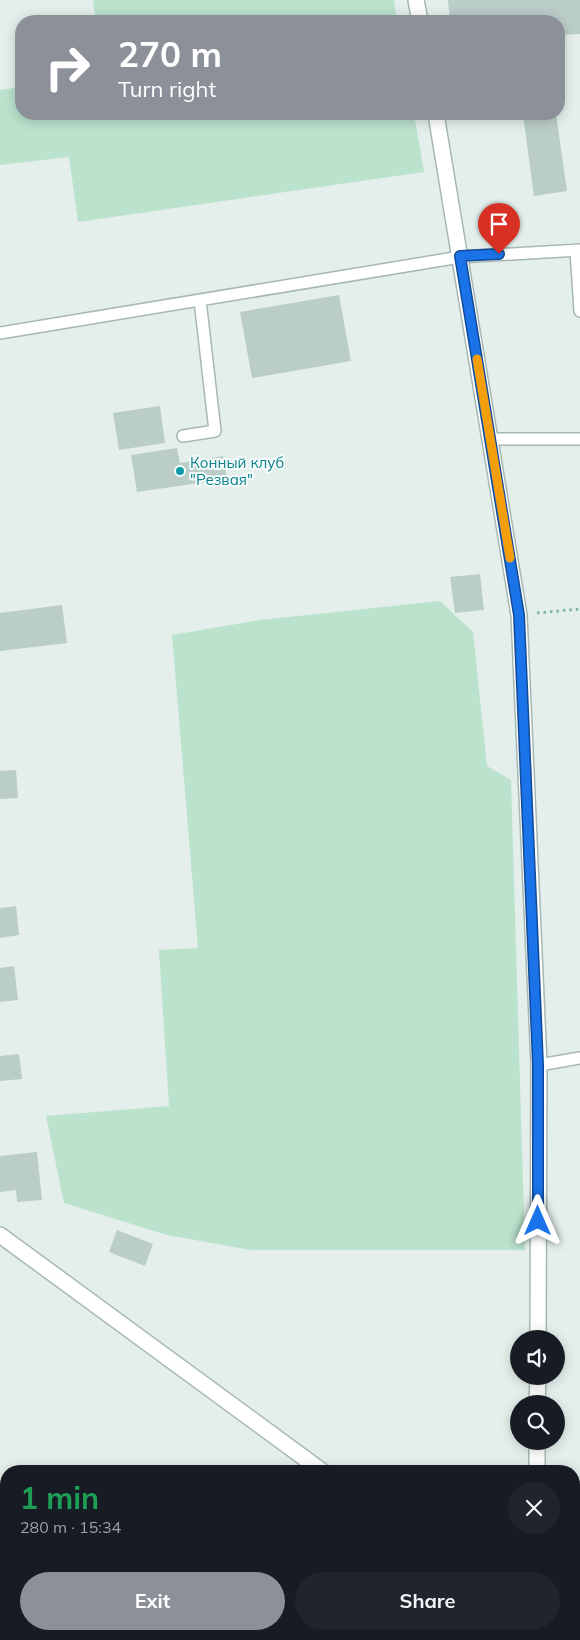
<!DOCTYPE html>
<meta charset="utf-8">
<style>
body{margin:0;font-family:Mulish,sans-serif;background:#20242c;color:#f1f3f6;height:100vh;display:flex;flex-direction:column;font-size:19px;white-space:nowrap}
*{box-sizing:border-box;margin:0}
p{font-size:16px;color:#9ea1a6}
.icon{flex:none;width:28px;height:28px;fill:none;stroke:currentColor;stroke-width:2;stroke-linecap:round;stroke-linejoin:round}
.map{position:relative;flex:1;overflow:hidden}
.panel{position:absolute;left:0px;top:1465px;width:580px;height:175px;display:flex;flex-direction:column;background:#171b24;border-radius:20px 20px 0 0;box-shadow:0 2px 12px #0003}
.panel>*{flex:none}
.guide{position:absolute;left:15px;top:15px;width:550px;height:105px;border-radius:20px;box-shadow:0 2px 12px #0003;background:#8c9099;color:#fff;overflow:hidden}
.fabs{position:absolute;left:510px;top:1330px;display:grid;gap:10px}
.fabs a{display:grid;place-items:center;width:55px;height:55px;border-radius:50%;background:#171b24;box-shadow:0 2px 12px #0003;font-size:25px}
.pin{position:absolute;display:grid;place-items:center;width:42px;height:42px;color:#fff;margin:-51px -21px;border-radius:50% 50% 50% 0;rotate:-45deg;box-shadow:0 0 5px #0007}
.pin .icon{rotate:45deg}
.me{position:absolute;width:55px;margin:-28px;rotate:0deg;stroke-linejoin:round;filter:drop-shadow(0 0 4px #0008)}
.turn{display:flex;align-items:center;gap:18px;height:105px;padding:0 20px;font-size:22px}
.turn .icon{width:65px;height:65px;stroke-width:2.5}
.turn b{display:block;font-size:35px;line-height:42px}
.round{display:grid;place-items:center;flex:none;width:52px;height:52px;border-radius:26px;background:#20242c}
.overview{display:flex;align-items:center;justify-content:space-between;height:85px;padding:0 20px}
h1{font-size:30px;font-weight:700;line-height:38px;color:#1e9e55}
.primary-button{display:flex;gap:10px;margin-top:auto;padding:10px 20px}
.primary-button a{flex:1;height:58px;border-radius:30px;background:#8c9099;color:#fff;font-size:20px;font-weight:700;line-height:58px;text-align:center}
.primary-button a+a{background:#20242c;color:#f1f3f6}
.map>svg:first-child{display:block}
.green{fill:#bae2cd}
.building{fill:#bbcdc9}
.lines{fill:none;stroke-linecap:round;stroke-linejoin:round}
.lane-casing{stroke:#a6b8b5;stroke-width:14}
.street-casing{stroke:#a6b8b5;stroke-width:18}
.path{stroke:#81b6b0;stroke-width:3;stroke-dasharray:2.5 4;stroke-linecap:butt}
.lane{stroke:#fff;stroke-width:11}
.street{stroke:#fff;stroke-width:15}
.route-casing{stroke:#114b97;stroke-width:12}
.route{stroke:#1a73e8;stroke-width:9}
.slow{stroke:#f59e0b;stroke-width:9}
.culture-dot{fill:#0f9aa8;stroke:#f5fbf9;stroke-width:2}
.labels{text-anchor:middle;dominant-baseline:central;stroke-width:4;stroke-linejoin:round;paint-order:stroke}
.culture-label{font-size:15px;fill:#0d838f;stroke:#f5fbf9;text-anchor:start}
</style>
<div class="map">
<svg width="580" height="1640" viewBox="0 0 580 1640">
<rect width="100%" height="100%" fill="#e4efec"/>
<path class="green" d="M 93,0 L 394,0 L 397,21 L 96,21 Z
M 21,87 L 21,114 L 414,114 L 424,172 L 78,222 L 69,157 L 0,165 L 0,90 Z
M 440,601 L 473,632 L 487,766 L 511,780 L 525,1250 L 251,1250 L 167,1235 L 64,1203 L 46,1116 L 169,1106 L 159,950 L 198,948 L 172,635 L 260,620 Z"/>
<path class="building" d="M 448,0 L 580,0 L 580,34 L 559,35 L 559,21 L 450,21 Z
M 523,114 L 556,114 L 567,191 L 534,196 Z
M 339,295 L 351,361 L 252,378 L 240,312 Z
M 160,406 L 165,443 L 119,450 L 113,413 Z
M 177,448 L 180,463 L 223,456 L 227,479 L 137,492 L 131,455 Z
M 480,574 L 484,610 L 455,613 L 450,577 Z
M 62,605 L 67,643 L 0,651 L 0,613 Z
M 16,770 L 18,798 L 0,799 L 0,771 Z
M 16,906 L 19,935 L 0,938 L 0,908 Z
M 14,966 L 18,1000 L 0,1002 L 0,968 Z
M 19,1054 L 22,1079 L 0,1081 L 0,1056 Z
M 37,1152 L 42,1200 L 17,1202 L 16,1190 L 0,1192 L 0,1156 Z
M 117,1230 L 153,1244 L 145,1266 L 109,1252 Z"/>
<g class="lines">
<defs>
<path id="lane" d="M 576,250 L 580,311
M 0,333 L 460,257 L 580,250
M 183,436 L 215,431 L 200,300
M 490,439 L 580,439
M 539,1065 L 580,1058"/>
<path id="street" d="M 416,0 L 420,21
M 436,114 L 519,615 L 539,1065 L 538,1339
M 0,1235 L 322,1471
M 537,1404 L 538,1376
M 537,1471 L 537,1441
M 538,1634 L 546,1640"/>
</defs>
<use href="#lane" class="lane-casing"/>
<use href="#street" class="street-casing"/>
<path class="path" d="M 537,613 L 580,609
M 574,1516 L 580,1519
M 0,1585 L 6,1587"/>
<use href="#lane" class="lane"/>
<use href="#street" class="street"/>
</g>
<g class="lines">
<defs>
<path id="route" d="M 499,254 L 460,256 L 519,615 L 538,1065 L 538,1221"/>
</defs>
<use href="#route" class="route-casing"/>
<use href="#route" class="route"/>
<path class="slow" d="M 477,359 L 510,558"/>
</g>
<circle class="culture-dot" cx="180" cy="471" r="5"/>
<g class="labels">
<g class="culture-label">
<text x="190" y="462">Конный клуб<tspan x="190" dy="17">"Резвая"</tspan></text>
</g>
</g>
</svg>
<div class="fabs">
<a><svg class="icon" aria-label="sound" viewBox="0 0 24 24"><path d="M4 9h4l5-4v14l-5-4H4zM17 9q2 3 0 6"/></svg></a>
<a><svg class="icon" aria-label="search" viewBox="0 0 24 24"><circle cx="10" cy="10" r="6"/><path d="M15 15l6 6"/></svg></a>
</div>
<div class="pin" style="left:499px;top:254px;background:#d93025"><svg class="icon" aria-label="arrive" viewBox="0 0 24 24"><path d="M6 21V4h12l-3 4 3 4H6"/></svg></div>
<svg class="me" style="left:538px;top:1221px" viewBox="-20 -20 40 40"><path d="M0-17L14 15 0 8-14 15z" fill="#1a73e8" stroke="#fff" stroke-width="4"/></svg>
<div class="guide">
<div class="turn"><svg class="icon" aria-label="right" viewBox="0 0 24 24"><path d="M7 20v-9h11M14 6l5 5-5 5"/></svg><div><b>270 m</b>Turn right</div></div>
</div>
<section class="panel">
<div class="overview"><div><h1>1 min</h1><p>280 m · 15:34</p></div><a class="round"><svg class="icon" aria-label="close" viewBox="0 0 24 24"><path d="M6 6l12 12M18 6L6 18"/></svg></a></div>
<div class="primary-button"><a>Exit</a><a>Share</a></div>
</section>
</div>
